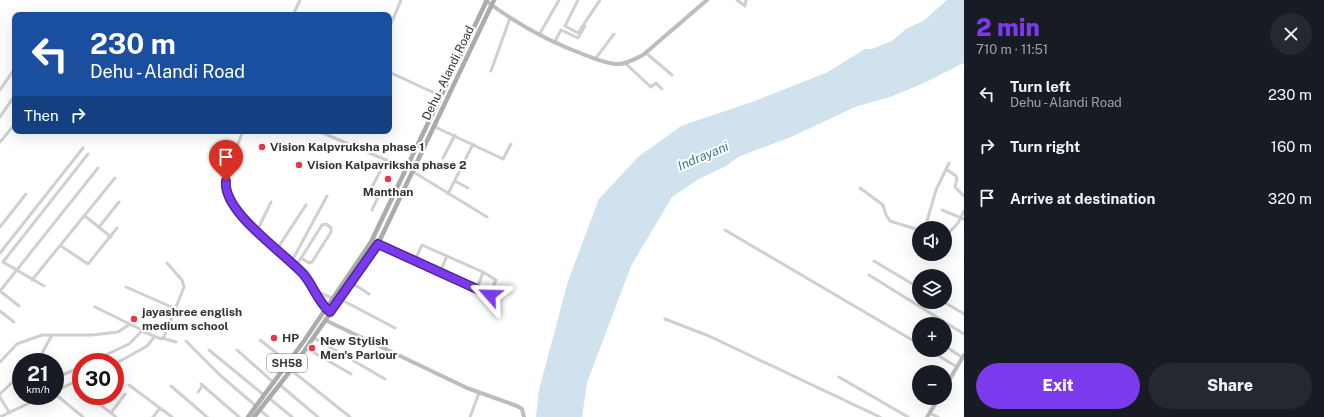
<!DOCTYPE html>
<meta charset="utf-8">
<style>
body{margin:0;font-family:"Public Sans",sans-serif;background:#242831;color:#f1f3f6;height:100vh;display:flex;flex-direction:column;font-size:15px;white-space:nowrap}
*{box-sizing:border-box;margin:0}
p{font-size:13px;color:#9ea1a6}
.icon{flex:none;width:22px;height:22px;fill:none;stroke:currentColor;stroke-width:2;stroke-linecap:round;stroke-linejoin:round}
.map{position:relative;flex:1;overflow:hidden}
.panel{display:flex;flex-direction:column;background:#171b24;width:360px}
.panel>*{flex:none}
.banner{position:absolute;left:12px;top:12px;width:380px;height:122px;border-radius:8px;box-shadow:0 4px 16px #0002;background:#1a4fa0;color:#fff;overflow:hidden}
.buttons{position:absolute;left:912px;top:221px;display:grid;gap:8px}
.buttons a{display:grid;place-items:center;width:40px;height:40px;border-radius:50%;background:#171b24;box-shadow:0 4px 16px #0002;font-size:20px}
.speed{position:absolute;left:12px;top:353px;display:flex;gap:8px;font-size:20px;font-weight:700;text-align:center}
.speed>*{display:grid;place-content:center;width:52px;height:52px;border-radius:50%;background:#171b24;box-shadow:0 4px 16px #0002;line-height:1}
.speed small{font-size:10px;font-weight:400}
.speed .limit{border:6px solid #d22;background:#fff;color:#111}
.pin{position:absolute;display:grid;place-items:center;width:34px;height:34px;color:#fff;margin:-41px -17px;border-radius:50% 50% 50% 0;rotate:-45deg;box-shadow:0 0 4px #0007}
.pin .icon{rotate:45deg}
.me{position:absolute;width:44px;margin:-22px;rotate:295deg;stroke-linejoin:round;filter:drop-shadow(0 0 3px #0008)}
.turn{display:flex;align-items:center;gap:14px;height:84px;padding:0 12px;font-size:18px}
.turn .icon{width:52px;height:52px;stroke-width:2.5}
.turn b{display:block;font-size:28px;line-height:34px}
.then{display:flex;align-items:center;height:38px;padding:0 12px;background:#0003;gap:8px;font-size:15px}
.round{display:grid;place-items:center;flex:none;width:42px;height:42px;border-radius:21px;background:#242831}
.overview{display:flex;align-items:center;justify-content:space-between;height:68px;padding:0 12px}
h1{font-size:24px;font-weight:800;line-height:30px;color:#7c3aed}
.button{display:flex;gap:8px;margin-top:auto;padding:8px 12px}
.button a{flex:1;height:46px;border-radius:24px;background:#7c3aed;color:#fff;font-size:16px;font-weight:800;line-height:46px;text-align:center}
.button a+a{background:#242831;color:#f1f3f6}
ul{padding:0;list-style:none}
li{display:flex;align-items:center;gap:12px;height:52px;padding:0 12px}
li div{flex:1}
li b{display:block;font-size:15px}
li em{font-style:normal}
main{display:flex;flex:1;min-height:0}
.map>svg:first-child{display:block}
.water{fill:#cfe2ee}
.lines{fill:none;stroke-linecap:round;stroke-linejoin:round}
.street{stroke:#d0d0d0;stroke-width:3}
.secondary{stroke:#bdbdbd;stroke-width:4}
.primary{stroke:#ababab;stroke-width:4.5}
.route-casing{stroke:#51269a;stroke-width:10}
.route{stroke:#7c3aed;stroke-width:7}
.poi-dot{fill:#e63946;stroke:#fff;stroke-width:1.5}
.labels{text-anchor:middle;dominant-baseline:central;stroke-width:4;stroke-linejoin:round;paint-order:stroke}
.shield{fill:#fff;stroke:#707070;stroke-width:1}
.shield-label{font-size:11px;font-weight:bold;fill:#333}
.street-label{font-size:12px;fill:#333;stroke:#fff}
.poi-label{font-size:12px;font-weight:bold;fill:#333;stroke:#fff;text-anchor:start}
.water-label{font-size:13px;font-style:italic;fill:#3f7597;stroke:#fff}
</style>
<main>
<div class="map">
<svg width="964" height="417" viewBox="0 0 964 417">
<rect width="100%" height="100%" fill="#fff"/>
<path class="water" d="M 947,0 L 964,0 L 964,63 L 924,83 L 890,97 L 855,107 L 791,137 L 738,157 L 726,166 L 699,179 L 672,197 L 631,266 L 587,383 L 582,417 L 536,417 L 539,390 L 568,281 L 599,199 L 638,157 L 681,126 L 752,102 L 826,73 L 865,49 L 872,49 L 892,41 L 906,29 L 923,21 Z"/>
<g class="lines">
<path class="street" d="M 578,0 L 565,26 L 578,33 L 600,0
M 737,0 L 745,6 L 746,0
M 293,15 L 300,0
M 389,29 L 401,0
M 561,30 L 578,38 L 585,26
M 539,35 L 559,0
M 554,43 L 561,30
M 646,53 L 672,75
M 596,58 L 614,34
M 625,63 L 651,87 L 656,83 L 662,89
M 491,71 L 510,18
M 389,72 L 441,96
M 0,90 L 13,71
M 0,117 L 15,95
M 433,126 L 503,159 L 511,144
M 243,131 C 238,144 224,177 225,189 C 227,210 286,257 302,273 C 314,285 317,302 330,312
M 318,131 L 412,171 L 487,217
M 0,142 L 15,124
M 443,158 L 455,135
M 946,169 L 956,176 L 957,179 L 955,187 L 964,196
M 455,181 L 468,188
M 860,188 L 883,205 L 886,215 L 890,221 L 919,230
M 448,194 L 473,144
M 372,210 L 379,195 L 372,190 L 372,187 L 386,160
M 942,210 L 964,219
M 85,216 L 111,237
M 0,227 L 26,194
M 99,227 L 119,202
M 925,228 L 936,190 L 949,163
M 725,230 L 919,344
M 257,231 L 271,202
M 945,237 L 958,223 L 964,211
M 378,244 L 489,295 L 496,280 L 483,272 L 422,245 L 415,260
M 61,246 L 88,264 L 117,228
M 278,247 L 308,272 L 320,293 L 332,298
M 277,249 L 306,205
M 0,253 L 83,148
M 293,259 L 327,196
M 874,261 L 919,288
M 298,263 L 322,225 L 326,224 L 331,228 L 331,232 L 312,262 L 309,263 L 301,258
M 440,272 L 447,256
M 869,275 L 964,334
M 32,280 L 115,178
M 352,283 L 369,294
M 44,286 L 3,262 L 88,154
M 126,287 L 176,309
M 477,289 L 483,272
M 340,299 L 395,328
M 944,302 L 964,314
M 19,306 L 0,291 L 98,168
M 95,307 L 144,331
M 0,311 L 14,322
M 665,319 L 709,336 L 880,417
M 162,338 L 176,342
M 314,338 L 385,379
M 260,340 L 288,362
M 186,341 L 221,376 L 256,406
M 945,346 L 963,358
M 306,348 L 351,374
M 209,350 L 264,395
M 237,350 L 273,382
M 929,350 L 957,367
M 0,362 L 17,344 L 42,335 L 92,335 L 118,332 L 130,324
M 34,362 L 40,357 L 52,335
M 91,362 L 129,344 L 142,331 L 161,339 L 164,337 L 184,287 L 182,280 L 167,263
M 115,364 L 147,346 L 155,336
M 291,370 L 350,417
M 60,376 L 81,367
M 839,377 L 908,417
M 201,384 L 239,417
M 129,385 L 172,417
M 280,385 L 318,417
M 171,386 L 207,417
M 55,391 L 81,379
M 198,392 L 203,385
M 0,394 L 21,374
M 55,394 L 83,417
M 0,397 L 9,412
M 90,397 L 111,413
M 269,398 L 292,417
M 260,410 L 268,417
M 929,413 L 938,417
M 0,417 L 44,396
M 116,417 L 111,413 L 125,394
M 153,417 L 160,408
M 470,417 L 479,393"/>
<path class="secondary" d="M 486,1 C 517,24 550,42 585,55 C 596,59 607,64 618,64 C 627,64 635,59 643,55 L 707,0
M 325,320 L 467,388 L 517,406 L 522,409 L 524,417
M 945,387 L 964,355
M 927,417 L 939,398"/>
<path class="primary" d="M 248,417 L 304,341 L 371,242 L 487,0
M 254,417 L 291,370 L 378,244 L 494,0"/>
</g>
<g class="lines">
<defs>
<path id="route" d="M 226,181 C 222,212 285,253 304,275 C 314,287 318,302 330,312 L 378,244 L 490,295"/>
</defs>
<use href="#route" class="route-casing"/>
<use href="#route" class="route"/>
</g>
<g class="poi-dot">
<circle cx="262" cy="147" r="4"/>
<circle cx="299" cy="165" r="4"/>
<circle cx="388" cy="179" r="4"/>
<circle cx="134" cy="319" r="4"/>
<circle cx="274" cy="338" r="4"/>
<circle cx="312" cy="348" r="4"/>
</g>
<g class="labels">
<rect class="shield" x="267" y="354" width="40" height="18" rx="3"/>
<g class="shield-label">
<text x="287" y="363">SH58</text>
</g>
<g class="street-label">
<text transform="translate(448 73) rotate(-64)">Dehu - Alandi Road</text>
</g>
<g class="poi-label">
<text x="270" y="147">Vision Kalpvruksha phase 1</text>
<text x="307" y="165">Vision Kalpavriksha phase 2</text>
<text x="388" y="192" text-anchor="middle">Manthan</text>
<text x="142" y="312">jayashree english<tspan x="142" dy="14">medium school</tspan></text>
<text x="282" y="338">HP</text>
<text x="320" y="341">New Stylish<tspan x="320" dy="14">Men's Parlour</tspan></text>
</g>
<g class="water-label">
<text transform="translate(703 156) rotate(-23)">Indrayani</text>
</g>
</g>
</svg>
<div class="buttons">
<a><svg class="icon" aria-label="sound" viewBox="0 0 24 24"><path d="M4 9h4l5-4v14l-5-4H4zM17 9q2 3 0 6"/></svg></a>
<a><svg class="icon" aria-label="layers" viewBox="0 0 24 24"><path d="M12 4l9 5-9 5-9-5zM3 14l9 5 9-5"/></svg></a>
<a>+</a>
<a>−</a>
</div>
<div class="speed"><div>21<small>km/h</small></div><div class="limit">30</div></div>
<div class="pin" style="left:226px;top:181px;background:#d93025"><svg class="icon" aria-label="arrive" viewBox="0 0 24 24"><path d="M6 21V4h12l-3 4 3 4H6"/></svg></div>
<svg class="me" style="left:490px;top:295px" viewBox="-20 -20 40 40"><path d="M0-17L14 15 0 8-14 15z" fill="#7c3aed" stroke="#fff" stroke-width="4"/></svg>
<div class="banner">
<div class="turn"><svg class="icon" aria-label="left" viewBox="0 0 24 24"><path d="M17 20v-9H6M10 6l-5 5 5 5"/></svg><div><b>230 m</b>Dehu - Alandi Road</div></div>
<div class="then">Then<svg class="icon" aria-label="right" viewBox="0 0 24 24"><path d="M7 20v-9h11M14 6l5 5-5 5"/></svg></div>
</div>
</div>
<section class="panel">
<div class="overview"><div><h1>2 min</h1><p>710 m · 11:51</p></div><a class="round"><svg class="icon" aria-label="close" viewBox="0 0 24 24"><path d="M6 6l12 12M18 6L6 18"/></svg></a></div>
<ul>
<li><svg class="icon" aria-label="left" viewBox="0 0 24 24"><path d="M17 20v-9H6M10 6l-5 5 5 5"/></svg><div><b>Turn left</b><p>Dehu - Alandi Road</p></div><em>230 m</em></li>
<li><svg class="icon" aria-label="right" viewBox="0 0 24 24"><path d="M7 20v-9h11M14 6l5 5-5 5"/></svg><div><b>Turn right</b></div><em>160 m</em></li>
<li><svg class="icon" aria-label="arrive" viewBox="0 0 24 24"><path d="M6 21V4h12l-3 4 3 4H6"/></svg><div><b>Arrive at destination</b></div><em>320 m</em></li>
</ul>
<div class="button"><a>Exit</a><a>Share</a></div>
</section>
</main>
